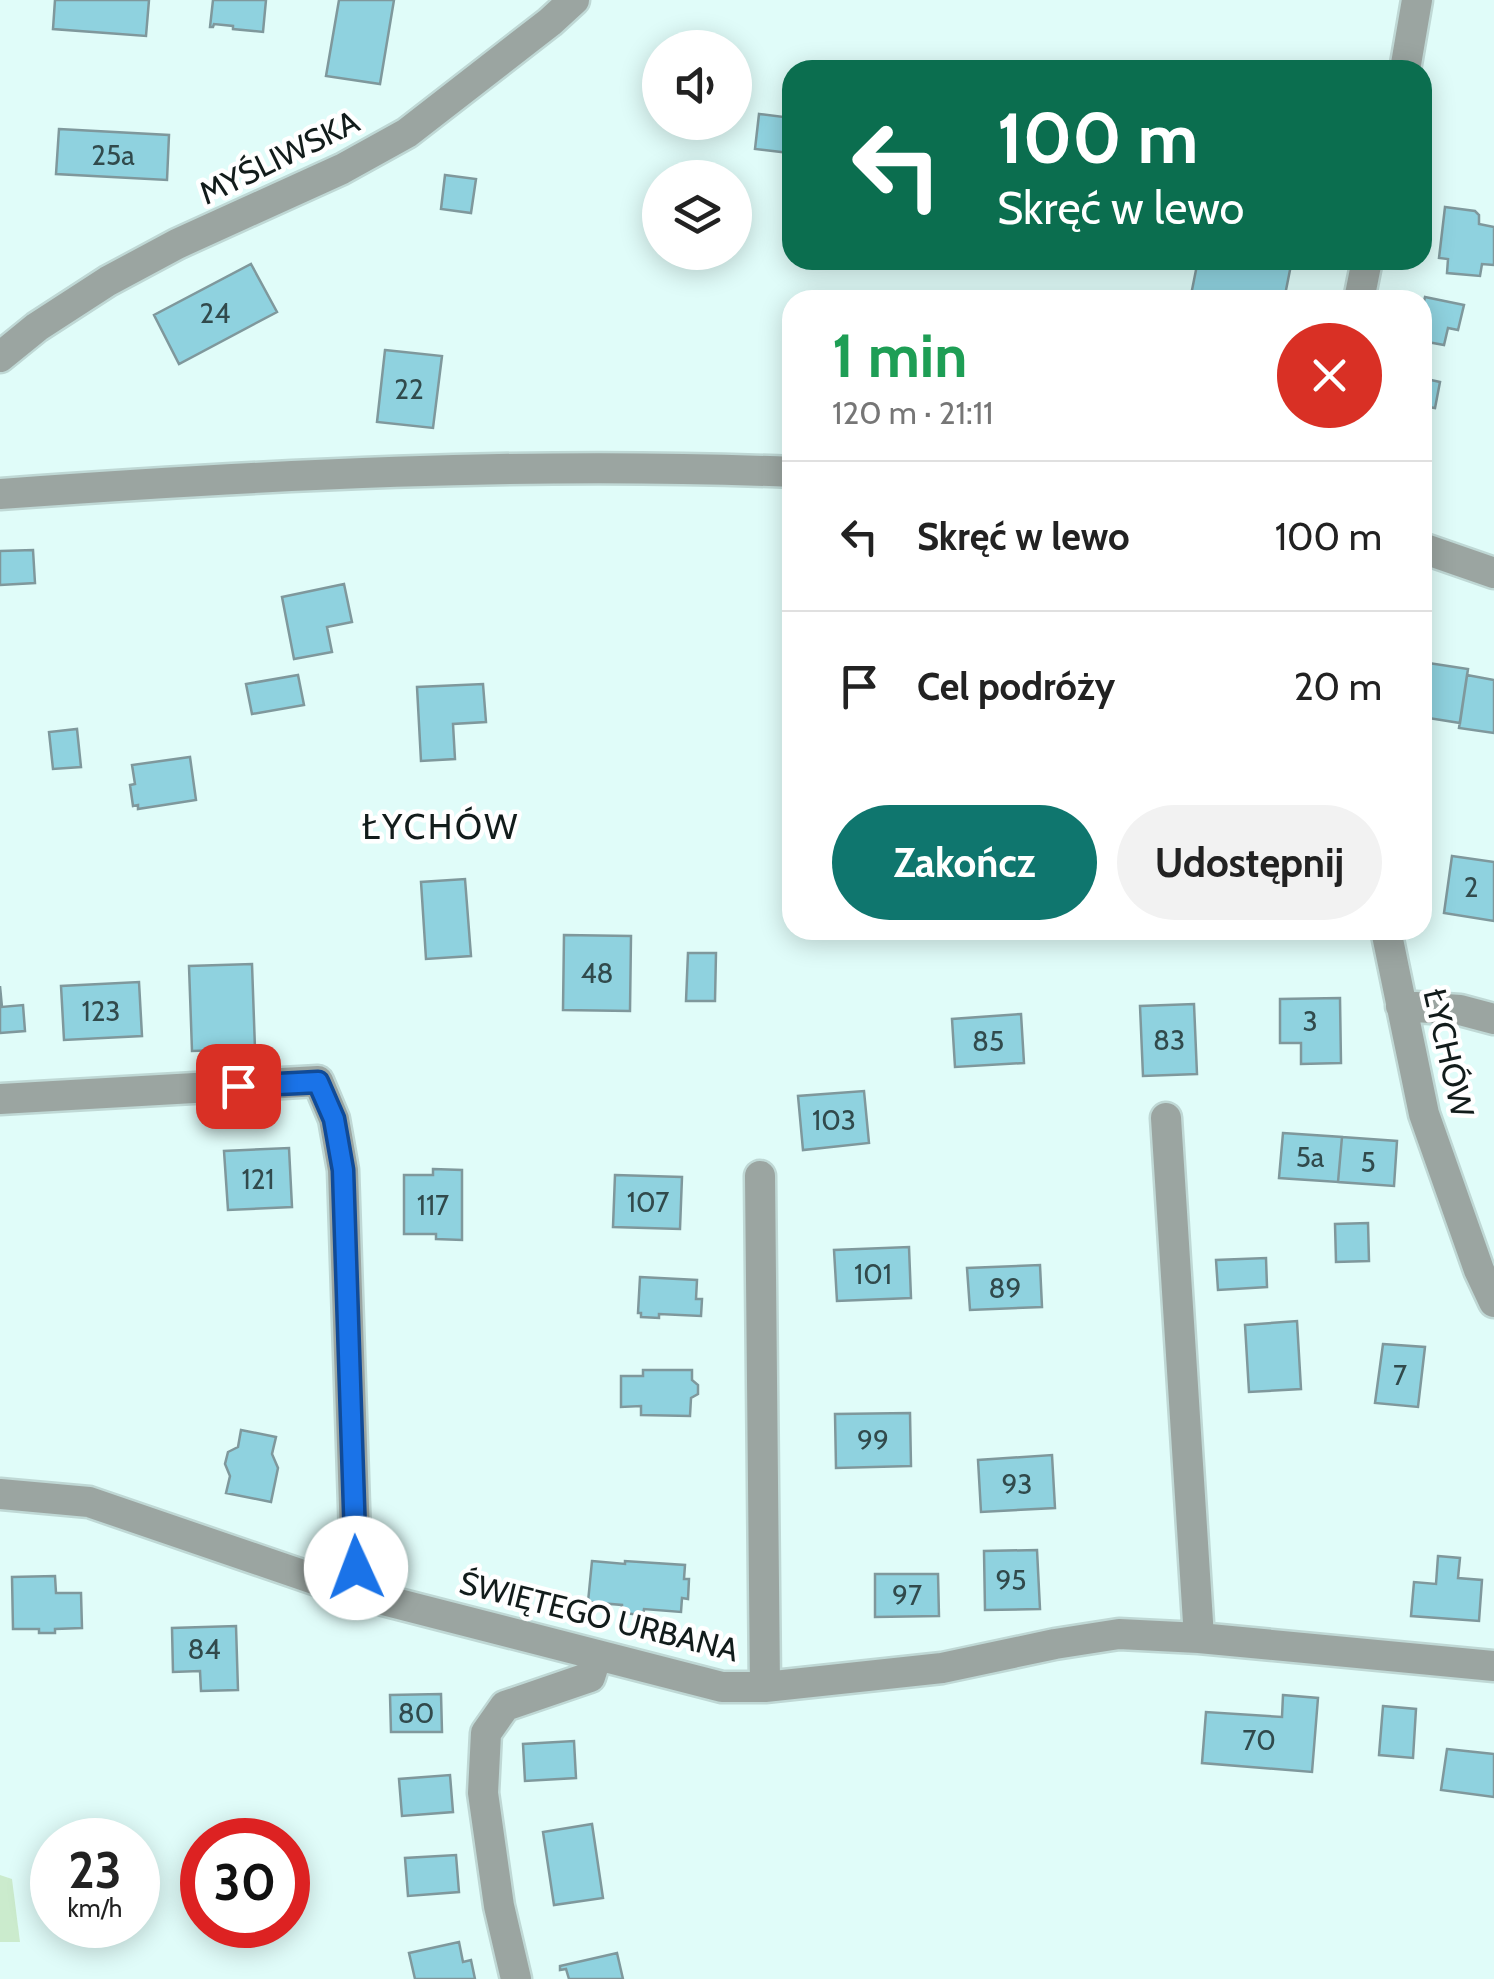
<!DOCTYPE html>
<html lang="pl">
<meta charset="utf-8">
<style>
body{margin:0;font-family:Cabin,sans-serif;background:#f2f2f2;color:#222;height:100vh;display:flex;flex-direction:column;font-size:38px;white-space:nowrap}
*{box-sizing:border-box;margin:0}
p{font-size:32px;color:#767676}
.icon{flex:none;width:55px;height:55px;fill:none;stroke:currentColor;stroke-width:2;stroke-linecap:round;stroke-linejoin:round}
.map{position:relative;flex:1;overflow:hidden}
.side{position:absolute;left:782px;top:290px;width:650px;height:650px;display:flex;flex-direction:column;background:#fff;border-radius:30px;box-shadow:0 5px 25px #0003}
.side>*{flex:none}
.top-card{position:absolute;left:782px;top:60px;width:650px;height:210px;border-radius:30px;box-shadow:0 5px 25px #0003;background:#0b6e4f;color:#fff;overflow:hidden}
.fabs{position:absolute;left:642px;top:30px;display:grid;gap:20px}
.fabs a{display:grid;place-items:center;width:110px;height:110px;border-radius:50%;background:#fff;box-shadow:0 5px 25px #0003;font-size:50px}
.speed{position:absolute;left:30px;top:1818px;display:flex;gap:20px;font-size:50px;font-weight:700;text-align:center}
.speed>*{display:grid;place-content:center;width:130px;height:130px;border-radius:50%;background:#fff;box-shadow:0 5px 25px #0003;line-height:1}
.speed small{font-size:25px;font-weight:400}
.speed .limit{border:15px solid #d22;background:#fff;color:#111}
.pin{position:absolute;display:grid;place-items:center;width:85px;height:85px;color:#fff;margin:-42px;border-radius:20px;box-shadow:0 5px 15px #0006}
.me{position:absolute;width:110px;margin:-55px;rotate:358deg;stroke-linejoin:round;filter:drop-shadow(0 0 8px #0008)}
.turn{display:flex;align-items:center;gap:35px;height:210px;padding:0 50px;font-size:45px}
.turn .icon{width:130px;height:130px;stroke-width:2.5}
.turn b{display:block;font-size:70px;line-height:85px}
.round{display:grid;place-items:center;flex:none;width:105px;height:105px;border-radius:52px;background:#f2f2f2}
.head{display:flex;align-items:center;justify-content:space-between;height:170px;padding:0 50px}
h1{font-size:60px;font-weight:700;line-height:75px;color:#1e9e55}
.action{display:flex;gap:20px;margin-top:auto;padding:20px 50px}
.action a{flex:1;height:115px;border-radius:60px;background:#0f766e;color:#fff;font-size:40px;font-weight:700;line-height:115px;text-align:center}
.action a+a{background:#f2f2f2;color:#222}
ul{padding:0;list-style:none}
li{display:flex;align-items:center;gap:30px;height:150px;padding:0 50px;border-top:2px solid #e0e0e0}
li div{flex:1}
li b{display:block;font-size:38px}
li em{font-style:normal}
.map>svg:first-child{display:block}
.green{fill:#cbebcd}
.building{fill:#8fd2df;stroke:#7f989c;stroke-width:2.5}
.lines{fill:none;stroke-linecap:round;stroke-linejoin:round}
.minor-casing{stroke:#bfd8d5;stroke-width:35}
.minor{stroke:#9ba5a1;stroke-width:30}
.route-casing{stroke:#114b97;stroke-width:25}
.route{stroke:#1a73e8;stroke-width:18}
.labels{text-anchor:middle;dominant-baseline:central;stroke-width:9;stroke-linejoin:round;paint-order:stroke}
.number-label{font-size:28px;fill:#314a4c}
.street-label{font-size:32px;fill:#121c1b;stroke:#fff}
.neighbourhood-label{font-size:35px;letter-spacing:2.5px;fill:#121c1b;stroke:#fff}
</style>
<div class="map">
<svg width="1494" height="1979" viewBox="0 0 1494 1979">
<rect width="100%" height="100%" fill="#e0fcf9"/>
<path class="green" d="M 0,1875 L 12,1879 L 20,1942 L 0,1942 Z"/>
<path class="building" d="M 55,0 L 149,0 L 146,36 L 53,29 Z
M 213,0 L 266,0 L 263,32 L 233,29 L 233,26 L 214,24 L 213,27 L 210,27 Z
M 339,0 L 394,0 L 380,84 L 326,76 Z
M 759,114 L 792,118 L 790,153 L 755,149 Z
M 59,129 L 169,135 L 167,180 L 56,174 Z
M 445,175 L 476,179 L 471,213 L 441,209 Z
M 1445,207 L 1475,211 L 1479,215 L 1479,224 L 1494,227 L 1494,265 L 1482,264 L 1480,276 L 1447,273 L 1448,259 L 1439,258 Z
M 1198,260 L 1292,260 L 1284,300 L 1190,300 Z
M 251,264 L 277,312 L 179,364 L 154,315 Z
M 1425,297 L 1464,305 L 1458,330 L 1448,328 L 1444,345 L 1422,341 L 1422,310 Z
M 385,350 L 442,356 L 433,428 L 377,422 Z
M 791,355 L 792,355 L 792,435 L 790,435 L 791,416 L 785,416 Z
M 1422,378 L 1440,382 L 1435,408 L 1422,406 Z
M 33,550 L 35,583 L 0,585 L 0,551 Z
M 344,584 L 352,622 L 327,627 L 332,652 L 294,659 L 282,597 Z
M 1422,662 L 1468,669 L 1460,723 L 1422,717 Z
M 298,675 L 304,705 L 252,714 L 246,684 Z
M 1467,675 L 1494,680 L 1494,733 L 1459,728 Z
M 483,684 L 486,722 L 453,724 L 455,759 L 421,761 L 417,687 Z
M 77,729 L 81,767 L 53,769 L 49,732 Z
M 190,757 L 196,800 L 138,809 L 138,805 L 133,806 L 130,785 L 135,784 L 132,765 Z
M 1452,856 L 1494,862 L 1494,921 L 1444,913 Z
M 465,879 L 471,956 L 426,959 L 421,882 Z
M 564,935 L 631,936 L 630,1011 L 563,1010 Z
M 688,953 L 716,953 L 715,1001 L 686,1001 Z
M 252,964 L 255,1049 L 192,1051 L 189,966 Z
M 139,982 L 142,1036 L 64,1040 L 61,986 Z
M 0,986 L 2,1007 L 23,1005 L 25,1031 L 0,1033 Z
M 1340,998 L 1341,1063 L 1301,1064 L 1301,1043 L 1280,1043 L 1280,999 Z
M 1194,1004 L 1197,1074 L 1143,1076 L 1140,1006 Z
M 1021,1014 L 1024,1063 L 955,1067 L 952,1019 Z
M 864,1091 L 869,1143 L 803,1150 L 798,1096 Z
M 1283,1133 L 1342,1137 L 1338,1182 L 1279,1178 Z
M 1342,1137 L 1397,1141 L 1394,1186 L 1338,1182 Z
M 289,1148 L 292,1207 L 228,1210 L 224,1151 Z
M 433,1169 L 462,1170 L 462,1240 L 436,1239 L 436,1234 L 404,1234 L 404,1175 L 433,1175 Z
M 615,1175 L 682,1177 L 680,1229 L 613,1227 Z
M 1368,1223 L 1369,1261 L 1336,1262 L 1335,1224 Z
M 909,1247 L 911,1298 L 837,1301 L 834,1250 Z
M 1266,1258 L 1267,1287 L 1218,1290 L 1216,1260 Z
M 1040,1265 L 1042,1307 L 970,1310 L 967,1268 Z
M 640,1277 L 697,1280 L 696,1299 L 702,1299 L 701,1316 L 659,1314 L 659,1318 L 641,1317 L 641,1313 L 638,1313 Z
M 1297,1321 L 1301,1389 L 1249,1392 L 1245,1325 Z
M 1383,1344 L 1425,1347 L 1418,1407 L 1375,1403 Z
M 643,1370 L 692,1370 L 692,1380 L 698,1385 L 698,1394 L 691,1398 L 690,1416 L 641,1415 L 641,1406 L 621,1407 L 621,1376 L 643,1376 Z
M 910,1413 L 911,1466 L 836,1468 L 835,1414 Z
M 241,1430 L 276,1437 L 272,1454 L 278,1468 L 271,1502 L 226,1493 L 230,1476 L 225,1464 L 228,1452 L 238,1447 Z
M 1052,1455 L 1055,1508 L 981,1512 L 978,1460 Z
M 1037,1550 L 1040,1609 L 985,1610 L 984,1551 Z
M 1438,1556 L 1460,1558 L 1458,1578 L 1482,1580 L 1479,1621 L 1411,1616 L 1414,1582 L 1436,1584 Z
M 592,1561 L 625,1564 L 625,1561 L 685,1565 L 684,1579 L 689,1579 L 688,1599 L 682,1598 L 681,1612 L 644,1609 L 643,1615 L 622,1613 L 622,1605 L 588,1602 Z
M 875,1574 L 938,1574 L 939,1616 L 875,1617 Z
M 55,1576 L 56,1593 L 81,1593 L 82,1628 L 55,1629 L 55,1633 L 39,1633 L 39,1629 L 13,1629 L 12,1577 Z
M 236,1626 L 238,1690 L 201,1691 L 200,1671 L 173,1672 L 172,1628 Z
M 441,1694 L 442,1732 L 391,1732 L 390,1695 Z
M 1283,1695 L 1318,1698 L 1312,1772 L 1202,1763 L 1206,1712 L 1282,1717 Z
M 1383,1706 L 1416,1709 L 1413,1758 L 1379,1755 Z
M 574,1741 L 576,1778 L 525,1781 L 523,1744 Z
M 1447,1749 L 1494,1754 L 1494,1797 L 1441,1790 Z
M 450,1775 L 453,1812 L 402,1816 L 399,1779 Z
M 592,1824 L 603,1898 L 554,1905 L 543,1832 Z
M 456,1855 L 459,1892 L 408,1896 L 405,1858 Z
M 459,1942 L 463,1962 L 471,1960 L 475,1979 L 415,1979 L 409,1953 Z
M 617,1953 L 623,1979 L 569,1979 L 566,1969 L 560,1970 L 560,1966 Z"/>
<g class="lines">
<defs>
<path id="minor" d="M 1405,70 L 1417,0
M 1359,300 L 1367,260
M 0,357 L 37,327 L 108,281 L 177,244 L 342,169 L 407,133 L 550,22 L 574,0
M 0,494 C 264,475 528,461 792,472
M 1422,548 L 1494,573
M 1386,930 L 1424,1114 L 1479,1270 L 1494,1302
M 1401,1006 L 1460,1010 L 1494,1019
M 0,1099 L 318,1081 L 334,1119 L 343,1170 L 356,1567 L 352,1592
M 1166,1118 L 1199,1638
M 760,1176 L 765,1687
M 0,1494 L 89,1502 L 352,1592 L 722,1687 L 765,1687 L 942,1668 L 1055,1644 L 1119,1634 L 1199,1638 L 1494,1666
M 516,1979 L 499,1906 L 483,1793 L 486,1733 L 505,1706 L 590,1677 L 597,1655"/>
</defs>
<use href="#minor" class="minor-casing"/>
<use href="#minor" class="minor"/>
</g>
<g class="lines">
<defs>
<path id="route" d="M 238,1086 L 318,1082 L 334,1119 L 343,1170 L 356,1568"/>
</defs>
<use href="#route" class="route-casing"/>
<use href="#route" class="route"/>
</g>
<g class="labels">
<g class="number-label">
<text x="113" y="155">25a</text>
<text x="215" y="313">24</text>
<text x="409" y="389">22</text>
<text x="1471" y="887">2</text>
<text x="597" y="973">48</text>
<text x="101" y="1011">123</text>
<text x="1310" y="1021">3</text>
<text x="1169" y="1040">83</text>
<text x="988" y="1041">85</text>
<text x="834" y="1120">103</text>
<text x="1310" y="1157">5a</text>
<text x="1368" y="1162">5</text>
<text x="258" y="1179">121</text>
<text x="648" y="1202">107</text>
<text x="433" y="1205">117</text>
<text x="873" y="1274">101</text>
<text x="1005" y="1288">89</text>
<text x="1400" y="1375">7</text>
<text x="873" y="1440">99</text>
<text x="1017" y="1484">93</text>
<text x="1011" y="1580">95</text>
<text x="907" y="1595">97</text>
<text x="204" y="1649">84</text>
<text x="416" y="1713">80</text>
<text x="1259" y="1740">70</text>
</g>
<g class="street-label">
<text transform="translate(279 157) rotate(-26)">MYŚLIWSKA</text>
<text transform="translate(1449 1053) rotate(77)">ŁYCHÓW</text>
<text transform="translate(599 1616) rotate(14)">ŚWIĘTEGO URBANA</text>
</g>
<g class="neighbourhood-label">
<text x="441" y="826">ŁYCHÓW</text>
</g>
</g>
</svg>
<div class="fabs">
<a><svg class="icon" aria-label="sound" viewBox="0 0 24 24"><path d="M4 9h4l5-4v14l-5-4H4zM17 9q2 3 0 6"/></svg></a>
<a><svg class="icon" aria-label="layers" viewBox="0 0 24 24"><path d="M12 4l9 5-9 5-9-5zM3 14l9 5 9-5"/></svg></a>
</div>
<div class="speed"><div>23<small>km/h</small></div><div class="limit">30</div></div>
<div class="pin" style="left:238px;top:1086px;background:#d93025"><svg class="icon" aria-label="arrive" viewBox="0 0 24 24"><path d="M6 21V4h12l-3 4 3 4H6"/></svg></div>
<svg class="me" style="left:356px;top:1568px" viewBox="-20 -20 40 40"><circle r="19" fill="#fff"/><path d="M0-13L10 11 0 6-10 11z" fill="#1a73e8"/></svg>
<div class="top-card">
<div class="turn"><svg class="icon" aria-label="left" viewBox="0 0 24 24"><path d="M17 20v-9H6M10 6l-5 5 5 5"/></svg><div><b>100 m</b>Skręć w lewo</div></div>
</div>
<section class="side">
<div class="head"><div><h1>1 min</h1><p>120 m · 21:11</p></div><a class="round" style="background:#d93025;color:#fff"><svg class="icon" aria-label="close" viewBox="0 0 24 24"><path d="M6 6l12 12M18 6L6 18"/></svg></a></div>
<ul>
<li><svg class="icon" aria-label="left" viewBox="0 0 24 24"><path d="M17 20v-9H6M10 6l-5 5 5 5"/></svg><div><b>Skręć w lewo</b></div><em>100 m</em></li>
<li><svg class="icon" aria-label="arrive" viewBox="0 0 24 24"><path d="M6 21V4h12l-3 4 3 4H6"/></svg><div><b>Cel podróży</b></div><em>20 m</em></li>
</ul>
<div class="action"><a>Zakończ</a><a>Udostępnij</a></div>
</section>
</div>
